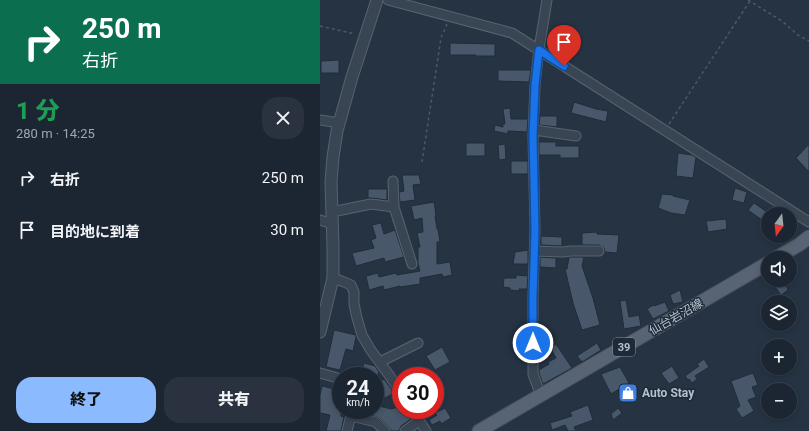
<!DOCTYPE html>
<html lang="ja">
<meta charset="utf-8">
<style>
body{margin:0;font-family:Roboto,"Noto Sans JP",sans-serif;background:#29323e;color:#f1f3f6;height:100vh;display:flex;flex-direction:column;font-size:15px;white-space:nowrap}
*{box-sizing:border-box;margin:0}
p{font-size:13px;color:#a0a5ac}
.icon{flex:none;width:22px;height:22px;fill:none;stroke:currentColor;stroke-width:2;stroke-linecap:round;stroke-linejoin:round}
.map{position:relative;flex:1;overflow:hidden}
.sheet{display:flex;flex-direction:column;background:#1c2632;width:320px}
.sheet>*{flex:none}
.top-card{background:#0b6e4f;color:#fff;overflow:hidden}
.needle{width:26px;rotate:195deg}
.tools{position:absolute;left:441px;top:207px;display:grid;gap:8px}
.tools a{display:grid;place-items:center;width:36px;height:36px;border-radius:50%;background:#1c2632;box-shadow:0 2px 6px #0003,0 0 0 1px #3a434d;font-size:20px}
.speed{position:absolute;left:12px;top:367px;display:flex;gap:8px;font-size:20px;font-weight:700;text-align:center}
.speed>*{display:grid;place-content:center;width:52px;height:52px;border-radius:50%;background:#1c2632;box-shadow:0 2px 6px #0003,0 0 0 1px #3a434d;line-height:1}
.speed small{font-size:10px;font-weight:400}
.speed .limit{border:6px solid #d22;background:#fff;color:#111}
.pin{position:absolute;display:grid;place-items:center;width:34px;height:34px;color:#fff;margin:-41px -17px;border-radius:50% 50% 50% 0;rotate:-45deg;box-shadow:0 0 4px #0007}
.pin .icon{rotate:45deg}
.me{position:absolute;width:44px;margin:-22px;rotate:0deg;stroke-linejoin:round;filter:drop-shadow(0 0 3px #0008)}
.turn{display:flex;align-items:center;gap:14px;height:84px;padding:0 16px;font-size:18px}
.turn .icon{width:52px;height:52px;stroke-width:2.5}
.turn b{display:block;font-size:28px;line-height:34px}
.round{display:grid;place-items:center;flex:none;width:42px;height:42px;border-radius:16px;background:#29323e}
.summary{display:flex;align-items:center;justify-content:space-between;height:68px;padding:0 16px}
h1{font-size:24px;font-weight:800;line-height:30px;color:#1e9e55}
.primary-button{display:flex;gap:8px;margin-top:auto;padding:8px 16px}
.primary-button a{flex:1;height:46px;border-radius:16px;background:#8bbafe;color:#111;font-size:16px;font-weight:800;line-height:46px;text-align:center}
.primary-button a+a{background:#29323e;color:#f1f3f6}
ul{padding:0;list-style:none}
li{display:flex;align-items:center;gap:12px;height:52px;padding:0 16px}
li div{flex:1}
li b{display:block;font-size:15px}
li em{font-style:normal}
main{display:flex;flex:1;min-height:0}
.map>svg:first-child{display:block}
.building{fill:#49576a;stroke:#202c3a}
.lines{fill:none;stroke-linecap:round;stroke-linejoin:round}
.minor-casing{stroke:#586370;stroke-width:11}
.tertiary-casing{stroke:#586370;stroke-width:13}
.primary-casing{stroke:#434e5c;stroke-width:15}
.path{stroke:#455e61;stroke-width:1.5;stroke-dasharray:3 3;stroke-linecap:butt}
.minor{stroke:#394553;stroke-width:9}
.tertiary{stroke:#394553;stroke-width:11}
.primary{stroke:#586473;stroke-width:13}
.route-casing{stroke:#114b97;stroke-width:10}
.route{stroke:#1a73e8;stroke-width:7}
.labels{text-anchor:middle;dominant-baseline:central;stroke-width:3;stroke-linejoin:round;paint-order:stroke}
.shield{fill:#1e2a38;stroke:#8993a0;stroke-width:1}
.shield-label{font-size:11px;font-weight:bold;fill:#b7c0cd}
.street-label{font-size:12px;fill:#b7c0cd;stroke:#1e2a38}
.poi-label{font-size:12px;font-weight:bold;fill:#b7c0cd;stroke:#1e2a38;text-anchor:start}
</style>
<main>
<section class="sheet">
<div class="top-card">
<div class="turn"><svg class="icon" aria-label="right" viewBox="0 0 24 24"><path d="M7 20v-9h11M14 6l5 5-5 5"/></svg><div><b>250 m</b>右折</div></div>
</div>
<div class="summary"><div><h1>1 分</h1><p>280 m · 14:25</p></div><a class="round"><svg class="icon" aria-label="close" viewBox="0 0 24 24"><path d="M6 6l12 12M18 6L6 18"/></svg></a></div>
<ul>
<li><svg class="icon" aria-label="right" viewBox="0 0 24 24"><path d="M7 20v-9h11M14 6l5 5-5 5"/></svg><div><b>右折</b></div><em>250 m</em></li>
<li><svg class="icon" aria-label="arrive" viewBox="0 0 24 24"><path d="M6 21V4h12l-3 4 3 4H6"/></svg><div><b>目的地に到着</b></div><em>30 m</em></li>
</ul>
<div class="primary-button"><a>終了</a><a>共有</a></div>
</section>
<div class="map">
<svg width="489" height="431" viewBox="0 0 489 431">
<rect width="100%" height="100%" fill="#253343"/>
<path class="building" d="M 130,43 L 175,44 L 175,56 L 156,56 L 156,55 L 130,55 Z
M 19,60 L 19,73 L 1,73 L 1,61 Z
M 178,70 L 211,70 L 209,82 L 178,81 Z
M 254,102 L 276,109 L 288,111 L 286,122 L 251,113 Z
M 190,108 L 191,119 L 208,119 L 207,132 L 188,131 L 188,134 L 174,131 L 175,125 L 183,127 L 183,124 L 185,124 L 183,109 Z
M 220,116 L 237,116 L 237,127 L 219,125 Z
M 219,142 L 236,142 L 236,146 L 259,146 L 259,158 L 240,158 L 240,155 L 219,155 Z
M 146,143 L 165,143 L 165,156 L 146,156 Z
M 185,144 L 186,159 L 179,160 L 178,145 Z
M 489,144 L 489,172 L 476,158 Z
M 358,153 L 372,155 L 376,157 L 373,178 L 356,176 Z
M 191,161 L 208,161 L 208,174 L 191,174 Z
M 82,175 L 99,175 L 101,184 L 93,185 L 95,200 L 80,202 L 79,192 L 84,191 Z
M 415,188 L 427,192 L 424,203 L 412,200 Z
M 48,189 L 67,189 L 67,200 L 52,198 L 48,198 Z
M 342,194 L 353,195 L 353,196 L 370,200 L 365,215 L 351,213 L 338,208 Z
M 114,202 L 116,215 L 115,216 L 117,229 L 118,229 L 120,242 L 117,242 L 117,264 L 130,262 L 132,275 L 123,277 L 122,274 L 100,278 L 100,284 L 80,287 L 80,286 L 64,290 L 63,286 L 49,290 L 46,276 L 58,273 L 59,277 L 76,273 L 77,275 L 100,271 L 98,263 L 98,247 L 100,247 L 97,233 L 103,232 L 102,218 L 94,220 L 91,206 Z
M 434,203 L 447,212 L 442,220 L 428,210 Z
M 406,219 L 407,229 L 388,232 L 386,221 Z
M 61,223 L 64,234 L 75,230 L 84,257 L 65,262 L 64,258 L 36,266 L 32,253 L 54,248 L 51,240 L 56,238 L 52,225 Z
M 277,232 L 277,234 L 299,235 L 297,253 L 285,252 L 284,248 L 279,245 L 262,245 L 262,233 Z
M 221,236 L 242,237 L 242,246 L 221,245 Z
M 208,250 L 208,264 L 193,264 L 195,252 Z
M 220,257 L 236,258 L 236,268 L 220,267 Z
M 249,257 L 264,257 L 262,266 L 273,298 L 280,325 L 262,330 L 253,303 L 245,269 L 247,269 Z
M 196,275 L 208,276 L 207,289 L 199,289 L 199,291 L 190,290 L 190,288 L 183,287 L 184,278 L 196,278 Z
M 460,280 L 464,280 L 468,290 L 461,295 L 453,284 Z
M 360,290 L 363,302 L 353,304 L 350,295 Z
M 306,300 L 309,317 L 319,315 L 321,326 L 304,329 L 300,301 Z
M 345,302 L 349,311 L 333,319 L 327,309 L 333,305 L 334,306 Z
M 14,330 L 36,335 L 36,337 L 33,351 L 26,349 L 20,370 L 6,367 Z
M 277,343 L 281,350 L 262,362 L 257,356 Z
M 236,344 L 252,368 L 223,384 L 219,373 L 219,370 L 229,364 L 228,362 L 236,358 L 230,347 Z
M 122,347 L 130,362 L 115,370 L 106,356 Z
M 384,359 L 389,367 L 375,376 L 377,379 L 372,383 L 369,379 L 368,380 L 365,376 L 379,366 L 377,364 Z
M 44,363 L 55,366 L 59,372 L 58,376 L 41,376 Z
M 352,366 L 359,378 L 349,384 L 341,373 Z
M 300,367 L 309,383 L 291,394 L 281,374 Z
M 433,373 L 438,385 L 432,387 L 436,397 L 428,400 L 434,411 L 422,418 L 416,409 L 420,406 L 411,381 Z
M 64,379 L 74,393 L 65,398 L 56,384 Z
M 2,386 L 14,389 L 13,392 L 21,394 L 21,416 L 24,417 L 21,431 L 6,431 L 10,415 L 0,413 L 0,395 Z
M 55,405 L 71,409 L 81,406 L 81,410 L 86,410 L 87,413 L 91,419 L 81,426 L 79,431 L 71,431 L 69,427 L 60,418 L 38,411 L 38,410 L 55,410 Z
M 268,405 L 273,420 L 254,427 L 256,431 L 248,431 L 245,425 L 232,430 L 230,423 L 252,416 L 250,412 Z
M 125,408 L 131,418 L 121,424 L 120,421 L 112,425 L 109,420 L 117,415 L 115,413 Z
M 298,408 L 302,413 L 293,420 L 291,414 Z"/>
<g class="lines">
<defs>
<path id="minor" d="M 68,0 L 192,33 L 489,222
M 0,120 L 19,123
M 214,130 L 256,136
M 73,181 L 74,207
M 12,212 L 51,204 L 74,207 L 92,264
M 0,220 L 13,224
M 214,251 L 243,252 L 251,251 L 279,251
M 13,278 L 24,282 L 31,285 L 34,292 L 34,304 L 37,318 L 42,335 L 50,349 L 69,375 L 81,393
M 60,362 L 98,343
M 0,373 L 21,379
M 221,396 L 213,374 L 213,297 L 215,230 L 213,136 L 215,85 L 219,49 L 227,0
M 92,410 L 106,431
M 31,416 L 56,422 L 65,431
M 27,431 L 32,411
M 85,431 L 99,421"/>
<path id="tertiary" d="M 0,332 L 13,278 L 13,246 L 11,182 L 13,157 L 17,131 L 32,77 L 57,0"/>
<path id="primary" d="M 456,258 L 480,244 L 489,237
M 159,431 L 448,263"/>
</defs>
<use href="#minor" class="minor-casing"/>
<use href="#tertiary" class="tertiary-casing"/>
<use href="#primary" class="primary-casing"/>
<path class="path" d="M 428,0 L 462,21 L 478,35 L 489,41
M 0,26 L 35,34
M 349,124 L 430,1
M 102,162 L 121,38 L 127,24"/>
<use href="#minor" class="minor"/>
<use href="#tertiary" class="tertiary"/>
<use href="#primary" class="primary"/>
</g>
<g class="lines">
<defs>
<path id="route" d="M 213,343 L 213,297 L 215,230 L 213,136 L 215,85 L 219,50 L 244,66"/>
</defs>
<use href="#route" class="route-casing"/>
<use href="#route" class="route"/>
</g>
<defs>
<symbol id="shop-square" viewBox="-11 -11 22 22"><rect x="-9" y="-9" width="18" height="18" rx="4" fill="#3f7fe0" stroke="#1e2a38"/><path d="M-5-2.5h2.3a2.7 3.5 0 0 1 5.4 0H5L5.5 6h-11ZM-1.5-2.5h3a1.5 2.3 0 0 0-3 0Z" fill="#fff"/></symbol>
</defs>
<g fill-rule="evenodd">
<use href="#shop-square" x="297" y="382" width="22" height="22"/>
</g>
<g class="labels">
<rect class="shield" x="293" y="338" width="22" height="18" rx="3"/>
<g class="shield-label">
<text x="304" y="347">39</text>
</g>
<g class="street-label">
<text transform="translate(356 317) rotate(-30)">仙台岩沼線</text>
</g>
<g class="poi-label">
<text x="322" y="393">Auto Stay</text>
</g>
</g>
</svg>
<div class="tools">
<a><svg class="needle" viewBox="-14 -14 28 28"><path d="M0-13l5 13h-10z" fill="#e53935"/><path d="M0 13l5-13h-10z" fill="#a0a5ac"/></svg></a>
<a><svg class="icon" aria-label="sound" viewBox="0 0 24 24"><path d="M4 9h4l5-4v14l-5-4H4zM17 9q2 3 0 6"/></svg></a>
<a><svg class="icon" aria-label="layers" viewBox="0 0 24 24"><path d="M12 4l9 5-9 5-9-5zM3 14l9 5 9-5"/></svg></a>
<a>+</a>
<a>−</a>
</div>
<div class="speed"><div>24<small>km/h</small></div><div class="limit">30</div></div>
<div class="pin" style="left:244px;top:66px;background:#d93025"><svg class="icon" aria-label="arrive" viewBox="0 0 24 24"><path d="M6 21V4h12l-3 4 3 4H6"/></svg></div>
<svg class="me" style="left:213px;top:343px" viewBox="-20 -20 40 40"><circle r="17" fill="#1a73e8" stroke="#fff" stroke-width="3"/><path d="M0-11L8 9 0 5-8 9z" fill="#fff"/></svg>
</div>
</main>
